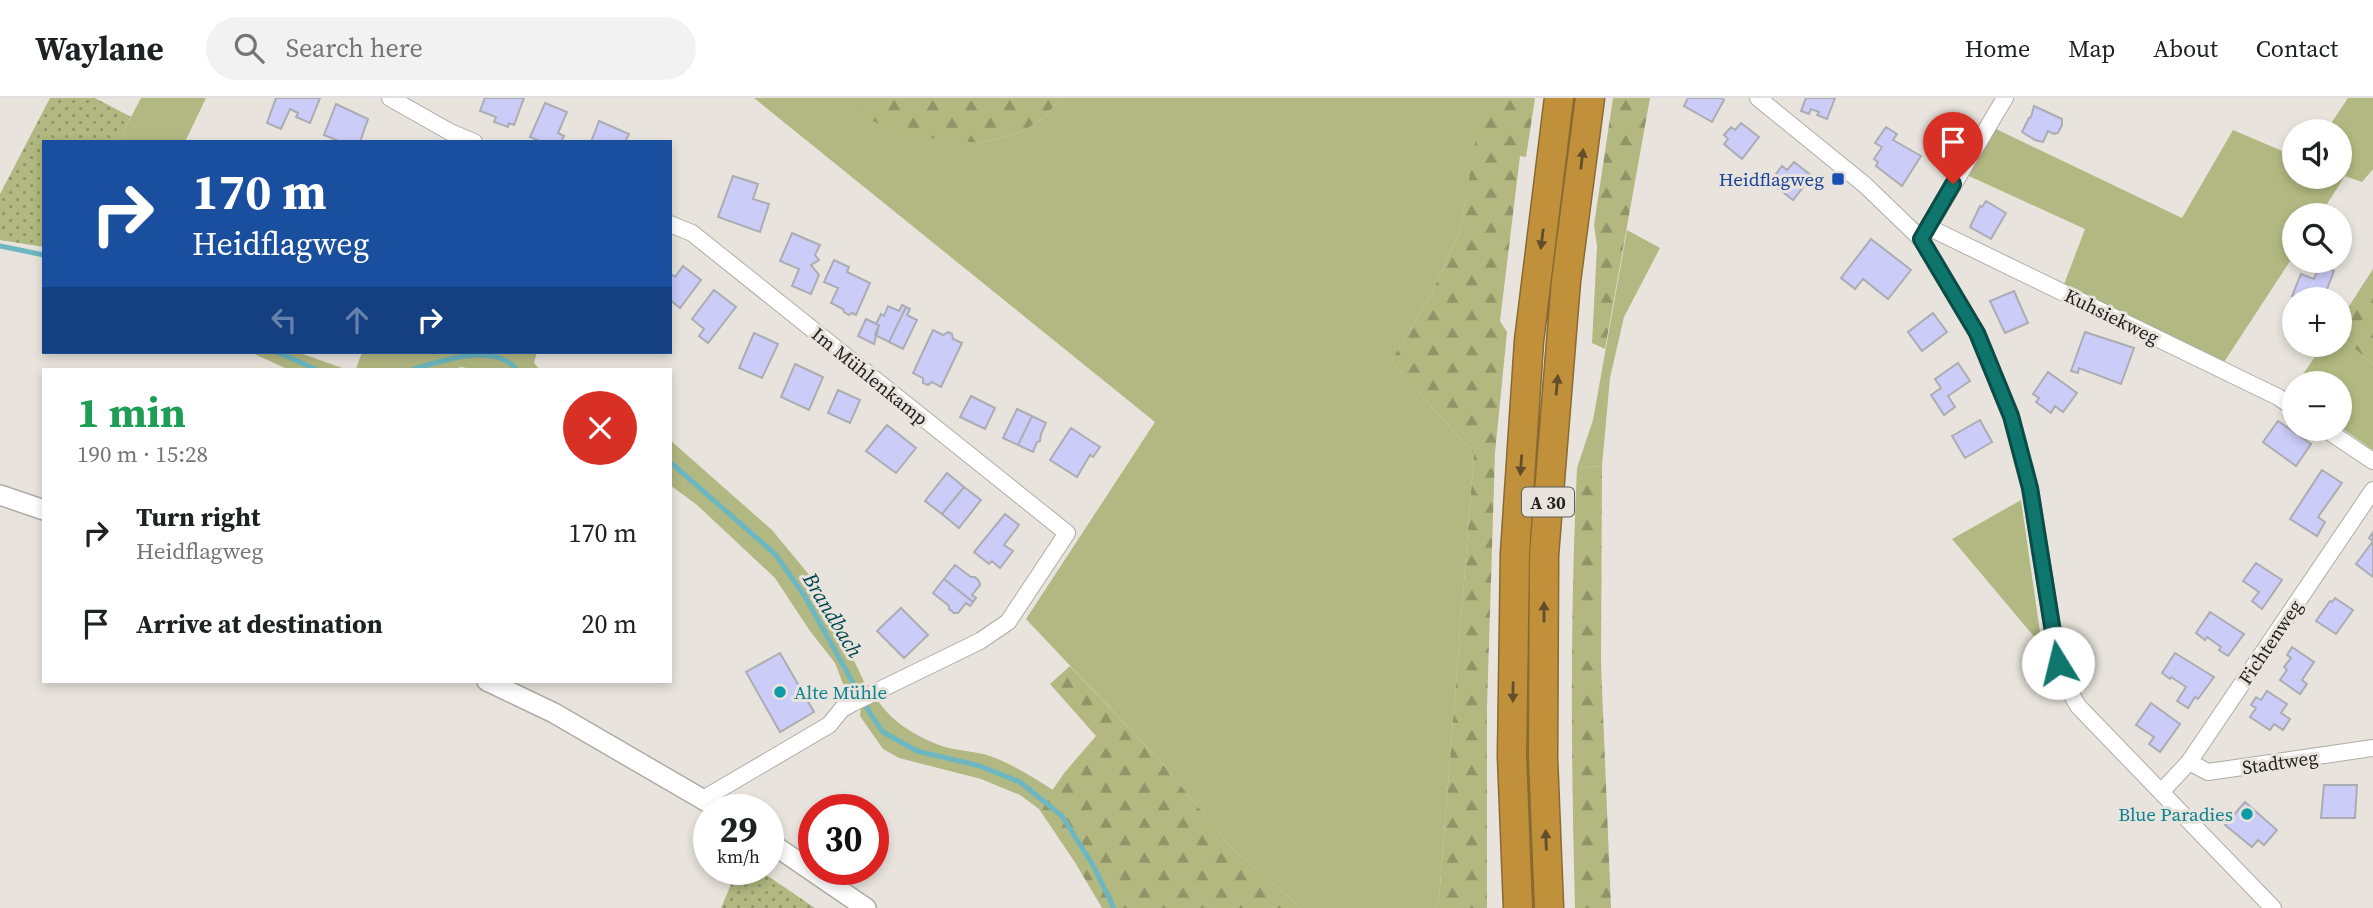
<!DOCTYPE html>
<meta charset="utf-8">
<style>
body{margin:0;font-family:"Source Serif 4",serif;background:#f2f2f2;color:#202124;height:100vh;display:flex;flex-direction:column;font-size:26px;white-space:nowrap}
*{box-sizing:border-box;margin:0}
p{font-size:23px;color:#757577}
.icon{flex:none;width:38px;height:38px;fill:none;stroke:currentColor;stroke-width:2;stroke-linecap:round;stroke-linejoin:round}
.map{position:relative;flex:1;overflow:hidden}
.sheet{position:absolute;left:42px;top:270px;width:630px;height:315px;display:flex;flex-direction:column;background:#fff;border-radius:0px;box-shadow:0 4px 10px #0003}
.sheet>*{flex:none}
.top-card{position:absolute;left:42px;top:42px;width:630px;height:214px;border-radius:0px;box-shadow:0 4px 10px #0003;background:#1a4fa0;color:#fff;overflow:hidden}
.controls{position:absolute;left:2282px;top:21px;display:grid;gap:14px}
.controls a{display:grid;place-items:center;width:70px;height:70px;border-radius:50%;background:#fff;box-shadow:0 4px 10px #0003;font-size:35px}
.speed{position:absolute;left:693px;top:696px;display:flex;gap:14px;font-size:35px;font-weight:700;text-align:center}
.speed>*{display:grid;place-content:center;width:91px;height:91px;border-radius:50%;background:#fff;box-shadow:0 4px 10px #0003;line-height:1}
.speed small{font-size:18px;font-weight:400}
.speed .limit{border:10px solid #d22;background:#fff;color:#111}
.pin{position:absolute;display:grid;place-items:center;width:60px;height:60px;color:#fff;margin:-72px -30px;border-radius:50% 50% 50% 0;rotate:-45deg;box-shadow:0 0 7px #0007}
.pin .icon{rotate:45deg}
.me{position:absolute;width:77px;margin:-38px;rotate:351deg;stroke-linejoin:round;filter:drop-shadow(0 0 5px #0008)}
.turn{display:flex;align-items:center;gap:24px;height:147px;padding:0 35px;font-size:32px}
.turn .icon{width:91px;height:91px;stroke-width:2.5}
.turn b{display:block;font-size:49px;line-height:60px}
.lanes{display:flex;align-items:center;height:66px;padding:0 35px;background:#0003;justify-content:center;gap:35px;direction:ltr}
.lanes .off{opacity:.35}
.round{display:grid;place-items:center;flex:none;width:74px;height:74px;border-radius:37px;background:#f2f2f2}
.overview{display:flex;align-items:center;justify-content:space-between;height:119px;padding:0 35px}
h1{font-size:42px;font-weight:700;line-height:52px;color:#1e9e55}
ul{padding:0;list-style:none}
li{display:flex;align-items:center;gap:21px;height:91px;padding:0 35px}
li div{flex:1}
li b{display:block;font-size:26px}
li em{font-style:normal}
header{display:flex;align-items:center;gap:42px;box-sizing:border-box;height:98px;padding:0 35px;background:#fff;border-bottom:2px solid #e0e0e0}
header strong{font-size:33px}
nav{display:flex;gap:38px;margin-inline-start:auto;font-size:24px}
.search{width:490px;height:63px;background:#f2f2f2;display:flex;align-items:center;gap:18px;box-sizing:border-box;padding:0 24px;border-radius:38px;color:#757577;font-size:26px}
.map>svg:first-child{display:block}
.grass{fill:#b2b881}
.forest{fill:url(#forest-firs)}
.park{fill:url(#park-dots)}
.lines{fill:none;stroke-linecap:round;stroke-linejoin:round}
.stream{stroke:#6cb7c1;stroke-width:5}
.building{fill:#cbccf7;stroke:#acacb3;stroke-width:2}
.minor-casing{stroke:#afaba5;stroke-width:18}
.tertiary-casing{stroke:#afaba5;stroke-width:22}
.motorway-casing{stroke:#896a31;stroke-width:31}
.minor{stroke:#fff;stroke-width:16}
.tertiary{stroke:#fff;stroke-width:19}
.motorway{stroke:#c0913a;stroke-width:28}
.oneway{fill:#624e2a}
.route-casing{stroke:#0a4d48;stroke-width:18}
.route{stroke:#0f766e;stroke-width:12}
.transit-dot{fill:#1a4fb4;stroke:#e8e4dd;stroke-width:2.5}
.culture-dot{fill:#0f9aa8;stroke:#e8e4dd;stroke-width:2.5}
.labels{text-anchor:middle;dominant-baseline:central;stroke-width:6;stroke-linejoin:round;paint-order:stroke}
.shield{fill:#e8e4dd;stroke:#5e5c58;stroke-width:2}
.shield-label{font-size:18px;font-weight:bold;fill:#23221f}
.transit-label{font-size:19px;fill:#164399;stroke:#e8e4dd;text-anchor:end}
.street-label{font-size:19px;fill:#23221f;stroke:#e8e4dd}
.culture-label{font-size:19px;fill:#0d838f;stroke:#e8e4dd;text-anchor:start}
.water-label{font-size:21px;font-style:italic;fill:#004850;stroke:#e8e4dd}
</style>
<header>
<strong>Waylane</strong>
<div class="search"><svg class="icon" aria-label="search" viewBox="0 0 24 24"><circle cx="10" cy="10" r="6"/><path d="M15 15l6 6"/></svg>Search here</div>
<nav><a>Home</a><a>Map</a><a>About</a><a>Contact</a></nav>
</header>
<div class="map">
<svg width="2373" height="810" viewBox="0 0 2373 810">
<defs>
<pattern id="forest-firs" width="22" height="20" patternUnits="userSpaceOnUse" patternTransform="scale(1.75)"><rect width="22" height="20" fill="#b2b880"/><path d="M5 1l3.5 6h-7zM16 11l3.5 6h-7z" fill="#909568"/></pattern>
<pattern id="park-dots" width="8" height="8" patternUnits="userSpaceOnUse" patternTransform="scale(1.75)"><rect width="8" height="8" fill="#b2b881"/><path d="M2 2h.1M6 6h.1" fill="none" stroke="#909569" stroke-width="1.8" stroke-linecap="round"/></pattern>
</defs>
<rect width="100%" height="100%" fill="#e8e4dd"/>
<path class="grass" d="M 141,0 L 206,0 L 185,44 L 118,44 Z
M 754,0 L 856,0 L 866,19 L 981,45 L 1020,35 L 1045,19 L 1061,0 L 1484,0 L 1460,133 L 1431,197 L 1391,263 L 1474,356 L 1439,801 L 1436,810 L 1301,810 L 1232,750 L 1162,665 L 1026,521 L 1155,324 Z
M 2348,0 L 2373,0 L 2373,71 L 2362,84 L 2345,78 L 2320,117 L 2294,117 L 2294,157 L 2224,264 L 2063,189 L 2085,131 L 1969,78 L 1996,31 L 2182,120 L 2233,32 L 2294,58 L 2294,79 L 2340,79 L 2340,33 L 2326,33 Z
M 1627,132 L 1660,150 L 1624,219 L 1610,280 L 1602,368 L 1577,370 L 1593,322 Z
M 2340,237 L 2373,267 L 2373,352 L 2340,329 L 2340,285 L 2297,285 L 2323,247 L 2340,247 Z
M 250,254 L 297,254 L 345,271 L 287,271 Z
M 362,254 L 537,254 L 534,265 L 539,271 L 471,271 L 462,269 L 451,271 L 356,271 Z
M 670,342 L 772,432 L 820,490 L 866,588 L 847,596 L 835,565 L 810,533 L 775,480 L 697,407 L 670,387 Z
M 2021,402 L 2042,548 L 1952,441 Z
M 877,601 C 891,624 917,639 942,648 C 957,653 975,653 990,658 C 1012,666 1033,679 1053,692 L 1039,711 L 1020,697 L 981,681 L 899,660 L 883,651 L 860,618 L 861,609 Z"/>
<path class="forest" d="M 856,0 L 1061,0 L 1045,19 L 1020,35 L 981,45 L 902,37 L 865,19 Z
M 1483,0 L 1535,0 L 1526,59 L 1520,58 L 1500,223 L 1507,234 L 1495,355 L 1487,609 L 1487,810 L 1436,810 L 1439,801 L 1474,356 L 1391,263 L 1431,197 L 1460,133 Z
M 1613,0 L 1650,0 L 1605,251 L 1592,245 L 1597,148 L 1594,127 Z
M 2373,171 L 2373,267 L 2340,237 L 2340,222 Z
M 1602,368 L 1601,565 L 1611,810 L 1575,810 C 1571,663 1570,517 1577,370 Z
M 1070,568 L 1162,665 L 1232,750 L 1301,810 L 1102,810 L 1076,766 L 1039,711 L 1065,674 L 1096,638 L 1050,586 Z"/>
<path class="park" d="M 50,0 L 95,0 L 131,19 L 118,44 L 44,44 L 44,149 L 0,142 L 0,96 Z
M 737,772 L 759,772 L 815,810 L 721,810 Z"/>
<g class="lines">
<path class="stream" d="M 0,148 L 44,157
M 277,254 L 315,271
M 414,271 C 442,263 493,244 516,271
M 670,364 L 775,456 L 804,497 L 871,617 L 883,634 L 917,653 L 980,668 L 1020,684 L 1062,718 L 1094,769 L 1114,810"/>
</g>
<path class="building" d="M 276,0 L 320,0 L 310,25 L 296,19 L 298,15 L 290,11 L 281,31 L 267,25 Z
M 485,0 L 524,0 L 514,27 L 509,25 L 508,29 L 494,24 L 496,19 L 480,13 Z
M 1688,0 L 1721,0 L 1724,2 L 1712,24 L 1684,8 Z
M 1806,0 L 1835,0 L 1827,21 L 1817,17 L 1819,14 L 1811,11 L 1809,16 L 1801,13 Z
M 545,5 L 567,14 L 558,35 L 564,38 L 561,44 L 542,44 L 530,39 Z
M 336,6 L 368,21 L 360,44 L 341,44 L 324,37 Z
M 2034,8 L 2062,21 L 2062,27 L 2058,35 L 2054,36 L 2048,33 L 2043,44 L 2035,42 L 2022,34 L 2029,20 L 2031,19 Z
M 599,23 L 629,36 L 625,44 L 591,44 Z
M 1741,25 L 1759,39 L 1742,61 L 1724,46 L 1728,41 L 1724,37 L 1731,29 L 1735,32 Z
M 1886,29 L 1897,36 L 1893,42 L 1921,58 L 1902,88 L 1876,68 L 1878,64 L 1874,61 L 1882,49 L 1875,45 Z
M 1794,64 L 1812,78 L 1793,102 L 1775,88 L 1781,79 L 1776,76 L 1782,68 L 1787,72 Z
M 733,78 L 758,86 L 753,101 L 769,106 L 760,134 L 718,119 Z
M 1986,103 L 2006,115 L 1991,141 L 1970,129 L 1980,108 L 1982,109 Z
M 792,135 L 820,147 L 815,157 L 819,162 L 811,167 L 819,177 L 811,196 L 792,188 L 799,171 L 780,163 Z
M 1871,141 L 1911,172 L 1888,201 L 1863,181 L 1855,191 L 1841,180 Z
M 834,162 L 849,169 L 847,174 L 870,185 L 856,217 L 852,215 L 849,217 L 844,214 L 843,211 L 831,205 L 838,190 L 824,184 Z
M 2320,167 L 2334,173 L 2323,201 L 2300,201 L 2292,198 L 2301,176 L 2314,181 Z
M 683,168 L 701,182 L 680,210 L 670,202 L 670,175 L 675,179 Z
M 714,192 L 736,209 L 708,245 L 699,238 L 704,231 L 692,221 Z
M 2014,193 L 2028,225 L 2005,235 L 1990,203 Z
M 902,207 L 906,209 L 889,244 L 875,237 L 879,227 L 876,226 L 881,216 L 884,218 L 888,208 L 899,213 Z
M 906,209 L 910,211 L 907,217 L 917,222 L 903,251 L 889,244 Z
M 1933,215 L 1947,234 L 1922,253 L 1908,234 Z
M 866,221 L 879,227 L 874,246 L 858,238 Z
M 933,232 L 943,237 L 948,234 L 952,236 L 953,241 L 962,245 L 941,289 L 932,284 L 928,287 L 923,285 L 923,280 L 913,275 Z
M 2085,234 L 2134,250 L 2121,286 L 2079,270 L 2078,275 L 2071,273 Z
M 754,235 L 778,246 L 762,280 L 739,270 Z
M 1958,265 L 1970,283 L 1948,298 L 1955,309 L 1944,317 L 1931,297 L 1941,290 L 1935,281 Z
M 795,266 L 823,279 L 809,312 L 781,299 Z
M 2048,274 L 2077,295 L 2063,314 L 2055,308 L 2051,315 L 2036,304 L 2039,300 L 2033,296 Z
M 838,292 L 860,302 L 850,325 L 828,315 Z
M 971,298 L 995,310 L 985,331 L 960,319 Z
M 1017,311 L 1032,318 L 1018,347 L 1003,340 Z
M 1032,318 L 1046,325 L 1041,336 L 1040,343 L 1037,344 L 1033,354 L 1018,347 Z
M 1980,322 L 1992,344 L 1965,360 L 1952,338 Z
M 2278,323 L 2311,346 L 2296,368 L 2263,344 Z
M 887,327 L 916,350 L 896,375 L 866,353 Z
M 1071,330 L 1100,349 L 1093,359 L 1090,357 L 1077,379 L 1050,362 Z
M 2322,372 L 2342,385 L 2318,419 L 2325,424 L 2317,438 L 2290,421 Z
M 947,375 L 964,389 L 942,416 L 925,403 Z
M 964,389 L 981,402 L 959,430 L 942,416 Z
M 1005,416 L 1019,427 L 1004,447 L 1013,453 L 1000,470 L 992,463 L 989,466 L 974,454 Z
M 2373,434 L 2373,479 L 2356,466 L 2373,443 L 2369,440 Z
M 2256,465 L 2282,482 L 2262,511 L 2252,503 L 2259,494 L 2243,483 Z
M 955,467 L 971,479 L 975,479 L 979,483 L 980,487 L 972,497 L 976,500 L 973,504 L 944,481 Z
M 944,481 L 973,504 L 970,508 L 966,505 L 958,515 L 954,515 L 949,511 L 949,508 L 933,495 Z
M 2335,500 L 2353,512 L 2336,536 L 2316,523 L 2330,503 L 2332,504 Z
M 901,510 L 928,537 L 904,560 L 877,533 Z
M 2210,514 L 2244,536 L 2228,558 L 2219,552 L 2221,549 L 2207,539 L 2205,542 L 2196,535 Z
M 2292,549 L 2314,564 L 2302,582 L 2307,586 L 2300,596 L 2280,582 L 2287,572 L 2284,569 L 2291,560 L 2287,557 Z
M 780,555 L 814,614 L 780,634 L 746,574 Z
M 2175,555 L 2214,579 L 2198,601 L 2195,599 L 2188,610 L 2177,603 L 2186,589 L 2171,579 L 2170,581 L 2162,575 Z
M 2267,593 L 2287,606 L 2281,615 L 2290,621 L 2283,632 L 2274,626 L 2270,632 L 2250,619 L 2256,610 L 2251,607 L 2256,599 L 2261,602 Z
M 2151,605 L 2180,626 L 2160,654 L 2149,646 L 2154,639 L 2136,627 Z
M 2324,687 L 2357,687 L 2355,720 L 2321,720 Z
M 2245,704 L 2277,732 L 2264,747 L 2258,742 L 2252,749 L 2225,727 Z"/>
<g class="lines">
<defs>
<path id="minor" d="M 390,0 L 450,34 L 474,44
M 1758,0 L 1865,87 L 1921,141 L 1977,235 L 2011,318 L 2030,390 L 2058,565 L 2066,587 L 2078,608 L 2273,810
M 670,126 L 692,135 L 1067,435 L 1008,524 L 980,543 L 853,605 L 842,611 L 829,627 L 703,701
M 1928,129 L 2278,299 L 2294,310
M 1924,136 L 2005,0
M 2325,331 L 2373,363
M 2189,664 L 2208,674 L 2373,650
M 2162,693 L 2189,664 L 2373,392"/>
<path id="tertiary" d="M 0,397 L 44,412
M 487,583 L 554,615 L 721,712
M 768,743 L 866,810"/>
<path id="motorway" d="M 1518,810 L 1512,658 L 1515,455 L 1529,243 L 1559,0
M 1549,810 L 1543,660 L 1544,457 L 1566,183 L 1590,0"/>
</defs>
<use href="#minor" class="minor-casing"/>
<use href="#tertiary" class="tertiary-casing"/>
<use href="#motorway" class="motorway-casing"/>
<use href="#minor" class="minor"/>
<use href="#tertiary" class="tertiary"/>
<use href="#motorway" class="motorway"/>
</g>
<defs><path id="oneway-solid" d="M-6-.8H1V-3.2L6.5 0L1 3.2V.8H-6Z" transform="scale(1.75)"/></defs>
<g class="oneway">
<use href="#oneway-solid" transform="translate(1582 61) rotate(-83)"/>
<use href="#oneway-solid" transform="translate(1542 141) rotate(97)"/>
<use href="#oneway-solid" transform="translate(1557 287) rotate(-85)"/>
<use href="#oneway-solid" transform="translate(1521 367) rotate(94)"/>
<use href="#oneway-solid" transform="translate(1544 514) rotate(-90)"/>
<use href="#oneway-solid" transform="translate(1513 594) rotate(91)"/>
<use href="#oneway-solid" transform="translate(1546 742) rotate(-92)"/>
</g>
<g class="lines">
<defs>
<path id="route" d="M 1953,86 L 1921,141 L 1977,235 L 2011,318 L 2030,390 L 2058,565"/>
</defs>
<use href="#route" class="route-casing"/>
<use href="#route" class="route"/>
</g>
<rect class="transit-dot" x="1831" y="74" width="14" height="14" rx="3.5"/>
<g class="culture-dot">
<circle cx="780" cy="594" r="7"/>
<circle cx="2247" cy="716" r="7"/>
</g>
<g class="labels">
<rect class="shield" x="1522" y="389.5" width="52" height="29" rx="5"/>
<g class="shield-label">
<text x="1548" y="404">A 30</text>
</g>
<g class="transit-label">
<text x="1824" y="81">Heidflagweg</text>
</g>
<g class="street-label">
<text transform="translate(2112 218) rotate(26)">Kuhsiekweg</text>
<text transform="translate(870 278) rotate(39)">Im Mühlenkamp</text>
<text transform="translate(2270 544) rotate(-56)">Fichtenweg</text>
<text transform="translate(2280 664) rotate(-8)">Stadtweg</text>
</g>
<g class="culture-label">
<text x="794" y="594">Alte Mühle</text>
<text x="2233" y="716" text-anchor="end">Blue Paradies</text>
</g>
<g class="water-label">
<text transform="translate(833 517) rotate(59)">Brandbach</text>
</g>
</g>
</svg>
<div class="controls">
<a><svg class="icon" aria-label="sound" viewBox="0 0 24 24"><path d="M4 9h4l5-4v14l-5-4H4zM17 9q2 3 0 6"/></svg></a>
<a><svg class="icon" aria-label="search" viewBox="0 0 24 24"><circle cx="10" cy="10" r="6"/><path d="M15 15l6 6"/></svg></a>
<a>+</a>
<a>−</a>
</div>
<div class="speed"><div>29<small>km/h</small></div><div class="limit">30</div></div>
<div class="pin" style="left:1953px;top:86px;background:#d93025"><svg class="icon" aria-label="arrive" viewBox="0 0 24 24"><path d="M6 21V4h12l-3 4 3 4H6"/></svg></div>
<svg class="me" style="left:2058px;top:565px" viewBox="-20 -20 40 40"><circle r="19" fill="#fff"/><path d="M0-13L10 11 0 6-10 11z" fill="#0f766e"/></svg>
<div class="top-card">
<div class="turn"><svg class="icon" aria-label="right" viewBox="0 0 24 24"><path d="M7 20v-9h11M14 6l5 5-5 5"/></svg><div><b>170 m</b>Heidflagweg</div></div>
<div class="lanes"><svg class="icon off" aria-label="left" viewBox="0 0 24 24"><path d="M17 20v-9H6M10 6l-5 5 5 5"/></svg><svg class="icon off" aria-label="ahead" viewBox="0 0 24 24"><path d="M12 20V5M6 11l6-6 6 6"/></svg><svg class="icon" aria-label="right" viewBox="0 0 24 24"><path d="M7 20v-9h11M14 6l5 5-5 5"/></svg></div>
</div>
<section class="sheet">
<div class="overview"><div><h1>1 min</h1><p>190 m · 15:28</p></div><a class="round" style="background:#d93025;color:#fff"><svg class="icon" aria-label="close" viewBox="0 0 24 24"><path d="M6 6l12 12M18 6L6 18"/></svg></a></div>
<ul>
<li><svg class="icon" aria-label="right" viewBox="0 0 24 24"><path d="M7 20v-9h11M14 6l5 5-5 5"/></svg><div><b>Turn right</b><p>Heidflagweg</p></div><em>170 m</em></li>
<li><svg class="icon" aria-label="arrive" viewBox="0 0 24 24"><path d="M6 21V4h12l-3 4 3 4H6"/></svg><div><b>Arrive at destination</b></div><em>20 m</em></li>
</ul>
</section>
</div>
